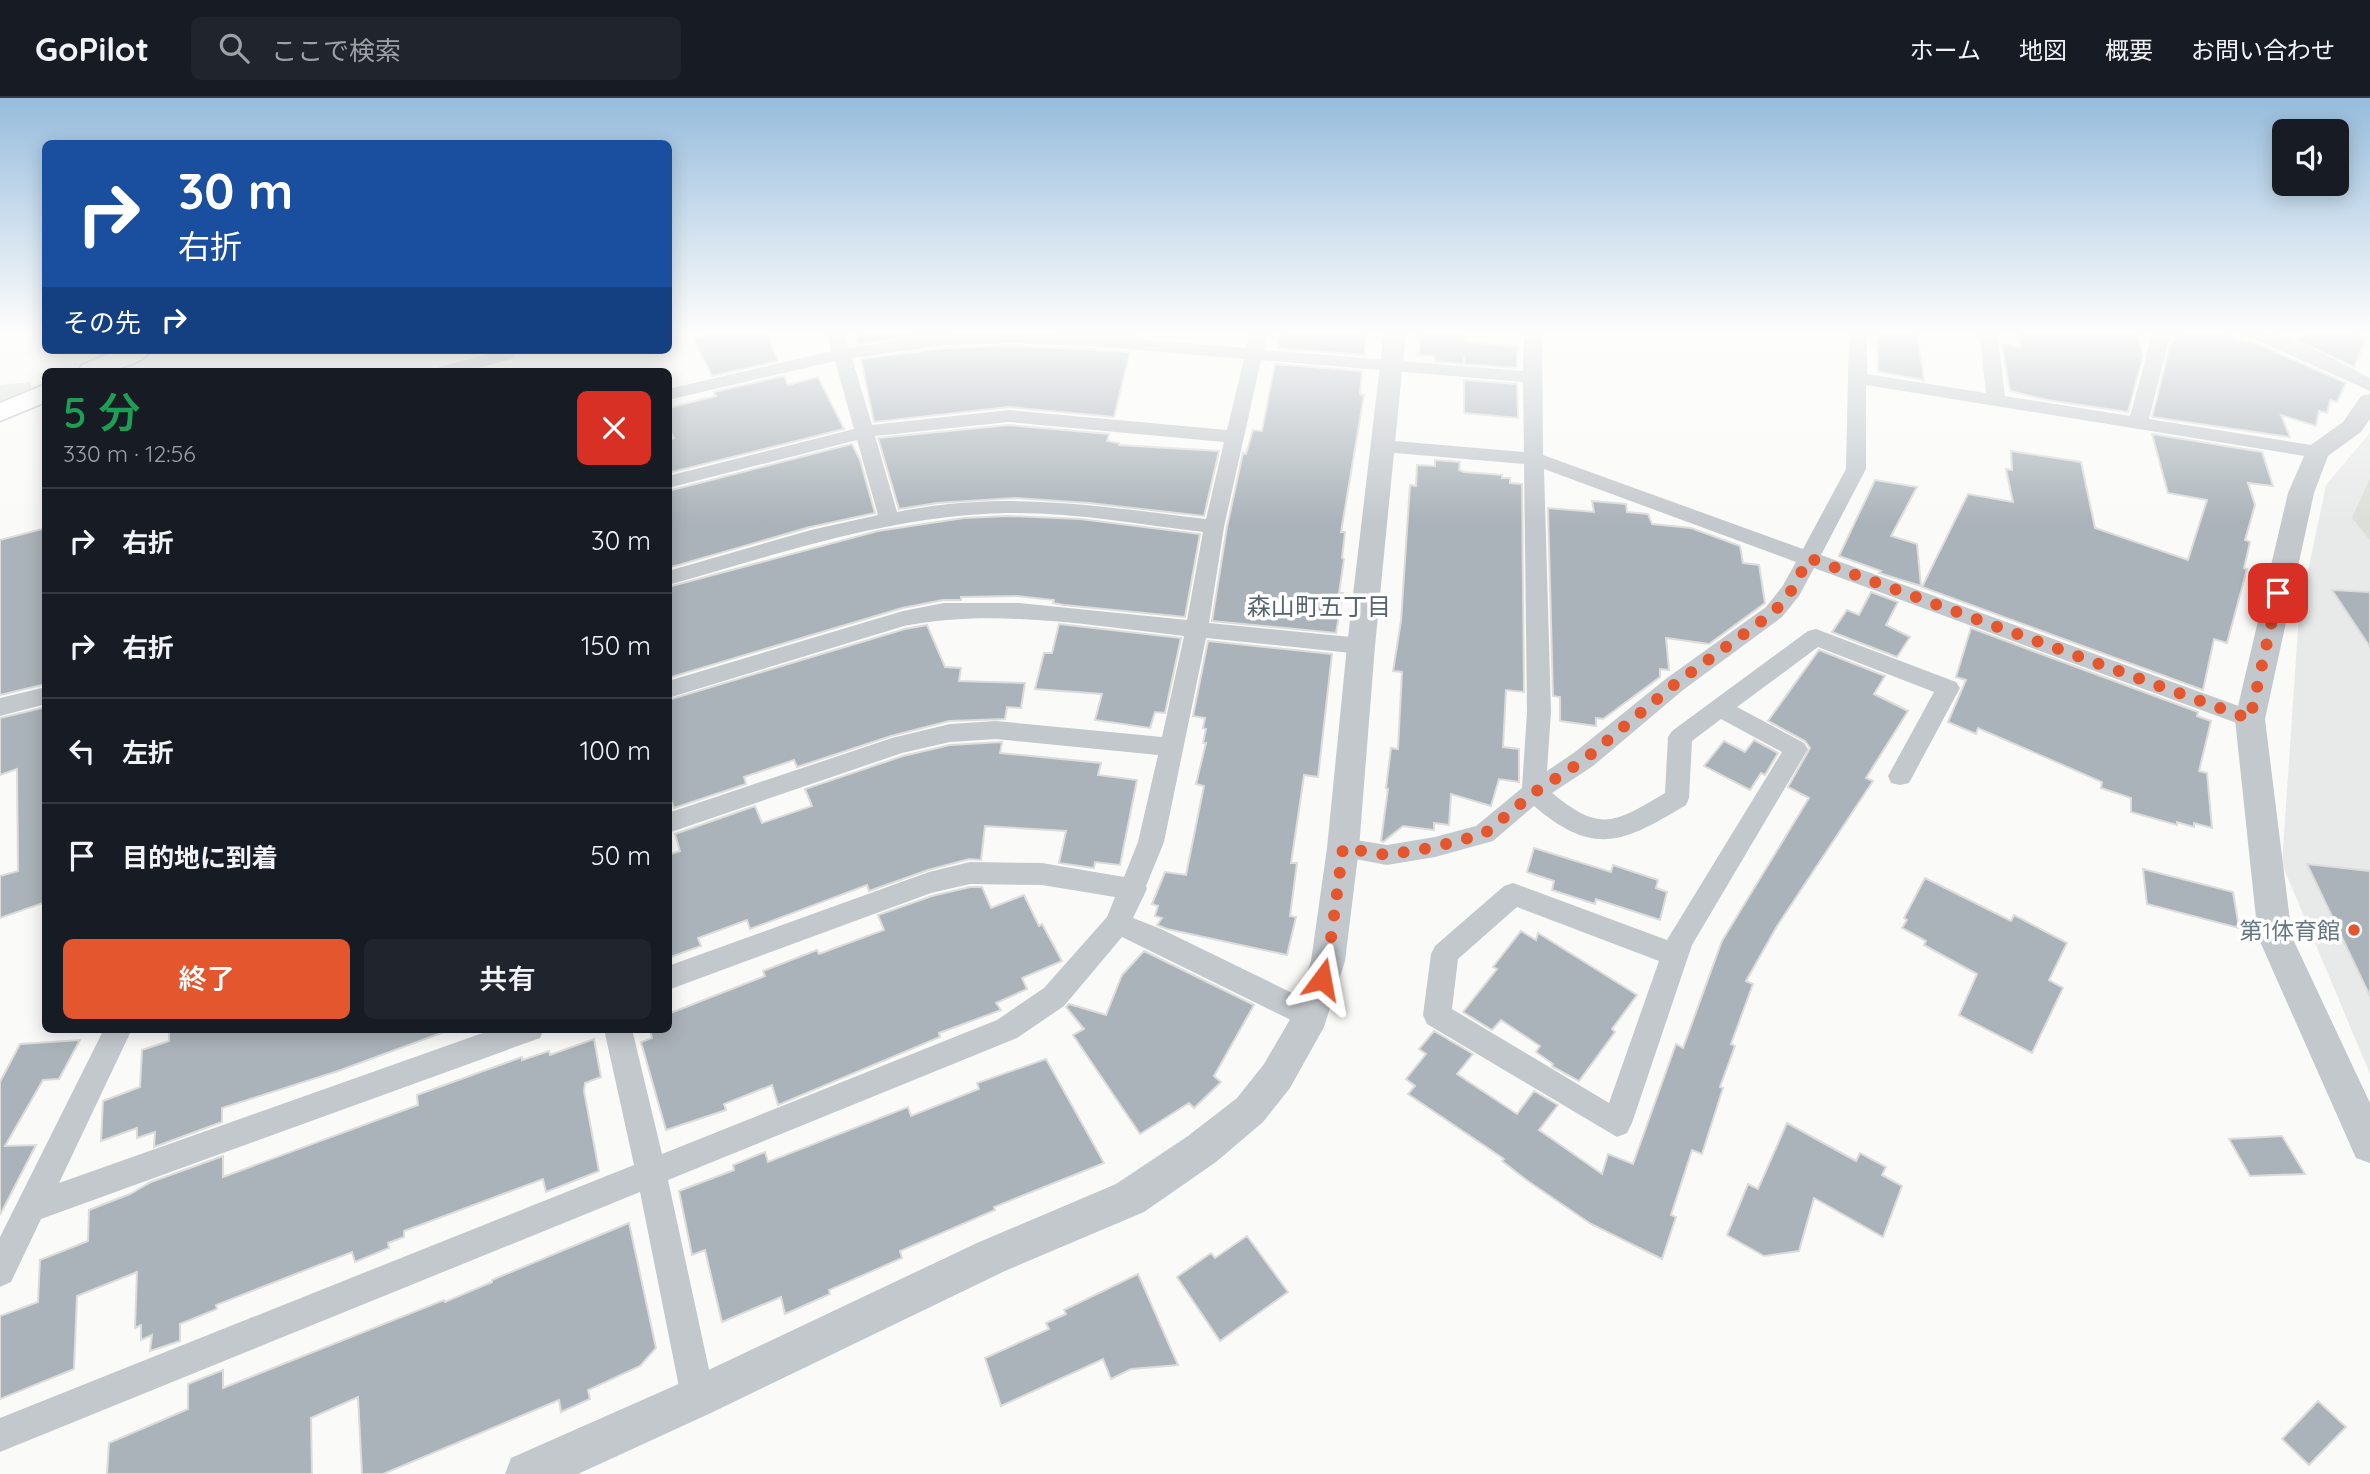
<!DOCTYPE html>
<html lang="ja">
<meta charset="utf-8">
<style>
body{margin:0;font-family:Quicksand,"Noto Sans JP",sans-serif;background:#20242c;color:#f1f3f6;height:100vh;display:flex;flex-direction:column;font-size:26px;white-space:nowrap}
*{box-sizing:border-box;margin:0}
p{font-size:23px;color:#9ea1a6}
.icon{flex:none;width:38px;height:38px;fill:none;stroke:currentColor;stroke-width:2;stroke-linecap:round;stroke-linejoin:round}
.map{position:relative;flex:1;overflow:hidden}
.drawer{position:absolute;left:42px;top:270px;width:630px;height:665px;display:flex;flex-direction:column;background:#171b24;border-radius:10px;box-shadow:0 4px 18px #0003}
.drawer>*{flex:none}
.guide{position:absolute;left:42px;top:42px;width:630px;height:214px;border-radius:10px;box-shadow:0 4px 18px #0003;background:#1a4fa0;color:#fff;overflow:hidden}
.controls{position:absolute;left:2272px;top:21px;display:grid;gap:14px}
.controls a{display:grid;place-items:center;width:77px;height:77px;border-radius:10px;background:#171b24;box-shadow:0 4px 18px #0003;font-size:35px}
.pin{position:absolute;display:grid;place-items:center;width:60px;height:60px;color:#fff;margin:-30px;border-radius:14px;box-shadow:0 4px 10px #0006}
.me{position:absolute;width:77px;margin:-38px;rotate:13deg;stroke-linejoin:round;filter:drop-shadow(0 0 5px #0008)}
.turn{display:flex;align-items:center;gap:24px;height:147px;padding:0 21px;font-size:32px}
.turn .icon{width:91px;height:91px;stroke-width:2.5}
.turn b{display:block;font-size:49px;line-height:60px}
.then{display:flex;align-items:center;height:66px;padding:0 21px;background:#0003;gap:14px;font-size:26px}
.round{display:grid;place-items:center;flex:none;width:74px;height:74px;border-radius:10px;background:#20242c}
.headline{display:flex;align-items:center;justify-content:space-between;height:119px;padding:0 21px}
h1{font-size:42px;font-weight:600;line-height:52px;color:#1e9e55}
.action{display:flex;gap:14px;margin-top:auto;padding:14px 21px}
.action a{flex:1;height:80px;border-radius:10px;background:#e4572e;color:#fff;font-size:28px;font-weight:600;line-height:80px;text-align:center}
.action a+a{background:#20242c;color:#f1f3f6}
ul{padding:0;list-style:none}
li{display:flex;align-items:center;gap:21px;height:105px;padding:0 21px;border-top:2px solid #363941}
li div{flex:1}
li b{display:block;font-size:26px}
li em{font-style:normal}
header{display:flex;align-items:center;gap:42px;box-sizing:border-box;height:98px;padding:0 35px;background:#171b24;border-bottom:2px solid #363941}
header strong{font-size:33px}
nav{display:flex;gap:38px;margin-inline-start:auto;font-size:24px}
.search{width:490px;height:63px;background:#20242c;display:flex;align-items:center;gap:18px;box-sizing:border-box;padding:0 24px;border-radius:10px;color:#9ea1a6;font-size:26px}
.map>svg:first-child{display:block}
.built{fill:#e8e9e9}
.green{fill:#dadfd7}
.building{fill:#aab3b9;stroke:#dcdcda;stroke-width:2}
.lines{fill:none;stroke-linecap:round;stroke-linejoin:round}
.secondary-casing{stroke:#b3babf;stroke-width:3}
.minor{fill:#c3c8cc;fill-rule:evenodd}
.tertiary{fill:#c3c8cc;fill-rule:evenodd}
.secondary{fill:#fff;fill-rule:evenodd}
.route{stroke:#e4572e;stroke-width:12;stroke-dasharray:0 21.6}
.poi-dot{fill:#e4572e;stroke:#fff;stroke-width:2.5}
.labels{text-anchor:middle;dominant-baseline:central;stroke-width:7;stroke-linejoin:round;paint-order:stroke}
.poi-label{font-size:23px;fill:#657683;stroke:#fff;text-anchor:end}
.neighbourhood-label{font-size:24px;fill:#57646e;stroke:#fff}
</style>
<header>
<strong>GoPilot</strong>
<div class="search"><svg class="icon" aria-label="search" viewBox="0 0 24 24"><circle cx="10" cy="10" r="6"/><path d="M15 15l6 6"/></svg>ここで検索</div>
<nav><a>ホーム</a><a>地図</a><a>概要</a><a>お問い合わせ</a></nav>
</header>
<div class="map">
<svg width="2370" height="1376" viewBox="0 0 2370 1376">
<rect width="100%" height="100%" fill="#fafaf8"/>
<path class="built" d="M 2370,335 L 2370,976 L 2282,766 L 2299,516 L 2326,387 Z"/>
<path class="green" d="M 31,284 L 31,293 L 0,308 L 0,287 Z
M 2370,380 L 2370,442 L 2352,420 Z"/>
<path class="building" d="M 724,233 L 766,233 L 778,263 L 712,278 L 693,241 Z
M 856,233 L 1136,233 L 1135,238 L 1024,233 L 950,234 L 858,246 Z
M 1281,233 L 1323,233 L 1366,238 L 1364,257 L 1278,250 Z
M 1421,233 L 1465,233 L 1465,244 L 1517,249 L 1517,270 L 1464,266 L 1464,259 L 1464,266 L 1435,263 L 1435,258 L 1419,257 Z
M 1877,233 L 1917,234 L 1924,282 L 1878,274 Z
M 2019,233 L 2110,233 L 2138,237 L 2143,258 L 2128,314 L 2047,302 L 2010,293 L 2002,246 L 2020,249 Z
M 2192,233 L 2215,233 L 2247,244 L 2248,242 L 2346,285 L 2337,304 L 2330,302 L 2327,315 L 2319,313 L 2316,328 L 2281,317 L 2290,339 L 2152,319 L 2170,248 L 2181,236 L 2188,238 Z
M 2310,233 L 2344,233 L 2366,242 L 2354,269 L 2297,242 Z
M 1013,248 L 1130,254 L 1114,319 L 1009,309 L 874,324 L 861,261 L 947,250 Z
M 1275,266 L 1362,273 L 1360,296 L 1364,297 L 1341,434 L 1345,434 L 1342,460 L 1344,461 L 1339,495 L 1343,495 L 1336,535 L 1212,523 L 1227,429 L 1243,355 L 1246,356 L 1253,332 L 1262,333 Z
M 784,278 L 788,287 L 818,279 L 844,331 L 668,375 L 668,342 L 674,340 L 668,329 L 668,310 L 716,298 L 714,294 Z
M 1464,282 L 1517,286 L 1518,320 L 1464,315 Z
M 1009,327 L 1109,336 L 1107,343 L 1119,345 L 1119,347 L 1219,353 L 1204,418 L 1089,405 L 1015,400 L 937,405 L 899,411 L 878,340 Z
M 2152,336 L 2262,354 L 2273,388 L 2248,385 L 2255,407 L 2245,442 L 2250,444 L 2244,470 L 2247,471 L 2227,545 L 2214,541 L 2203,592 L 1922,489 L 1968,396 L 2013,404 L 2006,371 L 2012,372 L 2011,353 L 2081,364 L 2095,430 L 2188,462 L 2207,402 L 2168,395 Z
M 852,346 L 860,362 L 875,415 L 810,429 L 668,470 L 668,393 Z
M 1435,362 L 1460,364 L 1459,372 L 1464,374 L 1502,377 L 1502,380 L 1510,380 L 1510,385 L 1522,386 L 1524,594 L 1506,592 L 1503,649 L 1519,651 L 1519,684 L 1499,681 L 1491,708 L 1451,696 L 1449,727 L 1434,725 L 1434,732 L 1403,728 L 1383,744 L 1381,743 L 1388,691 L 1386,690 L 1391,650 L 1398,651 L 1402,574 L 1393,573 L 1401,523 L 1410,387 L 1416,388 L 1417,367 L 1435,368 Z
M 1875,382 L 1917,389 L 1891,438 L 1917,446 L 1921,488 L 1879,475 L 1881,473 L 1839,458 Z
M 1592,403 L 1626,406 L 1627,414 L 1648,416 L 1652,426 L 1691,430 L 1740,448 L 1743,465 L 1759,467 L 1765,505 L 1709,546 L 1666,540 L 1669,572 L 1660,571 L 1660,579 L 1603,621 L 1596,620 L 1596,628 L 1560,623 L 1560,599 L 1553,598 L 1548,410 L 1594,414 Z
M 1007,418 L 1080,421 L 1200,436 L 1185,519 L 1064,507 L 1053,505 L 1054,502 L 1017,498 L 961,499 L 961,502 L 943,502 L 902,510 L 668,580 L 668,489 L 878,433 L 964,420 Z
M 46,430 L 46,586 L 0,597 L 0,442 Z
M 2332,492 L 2370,494 L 2370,549 Z
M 1871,494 L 1898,504 L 1886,527 L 1910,539 L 1897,559 L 1832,534 L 1847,512 L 1859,517 Z
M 1059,526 L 1181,540 L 1165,615 L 1155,614 L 1150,630 L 1095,622 L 1102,596 L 1035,591 L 1044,555 L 1052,555 Z
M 927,527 L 945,569 L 961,570 L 959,583 L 1025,585 L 1021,610 L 1007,609 L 1005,621 L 949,623 L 891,638 L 797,669 L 794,662 L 744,679 L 746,686 L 674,710 L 668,694 L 668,602 L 905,531 Z
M 1971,530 L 2198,614 L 2197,618 L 2211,623 L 2199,673 L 2207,675 L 2212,730 L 2194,725 L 2194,729 L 2177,724 L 2177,727 L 2131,714 L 2131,700 L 2101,690 L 2102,684 L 1978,630 L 1976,636 L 1948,624 L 1966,582 L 1956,579 Z
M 1208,543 L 1332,556 L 1318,679 L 1304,677 L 1300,705 L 1291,765 L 1297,765 L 1290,818 L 1296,819 L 1287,857 L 1167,831 L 1157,827 L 1162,820 L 1155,818 L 1158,808 L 1152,806 L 1165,774 L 1186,777 L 1204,688 L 1196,686 L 1206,645 L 1203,645 L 1206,631 L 1203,630 L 1205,620 L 1193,618 Z
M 1819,552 L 1885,578 L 1874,596 L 1908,613 L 1866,680 L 1873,683 L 1777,828 L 1746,883 L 1753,886 L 1731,946 L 1735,948 L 1720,989 L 1723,990 L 1702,1056 L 1692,1052 L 1671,1117 L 1676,1119 L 1662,1161 L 1591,1126 L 1528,1083 L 1502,1063 L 1504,1061 L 1408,996 L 1415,988 L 1406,981 L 1426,956 L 1419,951 L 1434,933 L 1473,956 L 1457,976 L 1517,1016 L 1534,993 L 1558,1007 L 1539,1032 L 1602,1076 L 1608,1056 L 1633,1066 L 1676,946 L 1683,950 L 1722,843 L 1809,700 L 1788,689 L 1810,650 L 1805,643 L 1768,623 Z
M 46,609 L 46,804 L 0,820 L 0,778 L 18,773 L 17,671 L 0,677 L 0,620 Z
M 1754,642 L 1778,655 L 1765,677 L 1761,675 L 1750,692 L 1704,668 L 1724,643 L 1745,654 Z
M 1002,644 L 1000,655 L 1101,665 L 1098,677 L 1137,682 L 1120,767 L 1095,764 L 1094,770 L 1059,765 L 1066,733 L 985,728 L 981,762 L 969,761 L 928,772 L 869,793 L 867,787 L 750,831 L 747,822 L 698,840 L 701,848 L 668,860 L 668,757 L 680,753 L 675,736 L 755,708 L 762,725 L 812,708 L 805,691 L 903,658 L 950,647 Z
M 1534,750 L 1611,774 L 1613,767 L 1658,782 L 1656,790 L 1667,794 L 1660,822 L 1596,801 L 1595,806 L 1552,792 L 1554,783 L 1527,774 Z
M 2307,766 L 2370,773 L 2370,898 Z
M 2143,771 L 2233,794 L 2239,830 L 2147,806 Z
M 1925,780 L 2011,823 L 2014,817 L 2067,845 L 2049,882 L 2063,890 L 2032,955 L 1959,917 L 1977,876 L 1924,847 L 1926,843 L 1902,830 L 1907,822 L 1904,820 Z
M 970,789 L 982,789 L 991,810 L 1024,797 L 1039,828 L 1042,826 L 1062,863 L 1022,880 L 1027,891 L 996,905 L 1001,912 L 939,935 L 940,939 L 778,1007 L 772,987 L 724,1006 L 726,1012 L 666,1032 L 641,944 L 652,940 L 650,933 L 668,931 L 668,916 L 765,878 L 763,873 L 817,852 L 819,856 L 884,832 L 878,817 L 932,798 Z
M 1521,833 L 1536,842 L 1538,835 L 1637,897 L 1612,931 L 1615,934 L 1579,983 L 1552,968 L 1553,966 L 1536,954 L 1540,948 L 1501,922 L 1492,932 L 1463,914 L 1497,871 L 1493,869 Z
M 1144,853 L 1254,907 L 1214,978 L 1221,984 L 1194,1010 L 1189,1005 L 1140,1036 L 1073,937 L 1084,931 L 1066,909 L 1069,906 L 1106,917 L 1122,877 Z
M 169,931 L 444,931 L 444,934 L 338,973 L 222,1010 L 222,1024 L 154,1049 L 155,1034 L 137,1040 L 137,1030 L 101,1043 L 103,1003 L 140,989 L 142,952 L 169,943 Z
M 594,941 L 601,979 L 585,985 L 584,993 L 599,1073 L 546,1094 L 543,1081 L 404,1133 L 404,1139 L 388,1145 L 389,1150 L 355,1164 L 352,1154 L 216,1207 L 217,1211 L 180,1226 L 180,1243 L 150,1253 L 152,1237 L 141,1242 L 141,1227 L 135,1230 L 137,1174 L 77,1198 L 74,1271 L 0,1301 L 0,1218 L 38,1204 L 40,1162 L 88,1143 L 89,1112 L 130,1096 L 151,1084 L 223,1058 L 223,1079 L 418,1007 L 417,997 L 522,959 L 522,962 L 549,953 L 550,957 Z
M 80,942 L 59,981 L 43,982 L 5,1048 L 36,1047 L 0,1117 L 0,984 L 20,946 Z
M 1046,961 L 1104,1065 L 994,1109 L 995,1112 L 900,1153 L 902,1160 L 829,1192 L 830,1196 L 785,1216 L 781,1199 L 722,1224 L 705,1152 L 692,1157 L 679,1093 L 734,1072 L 733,1067 L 765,1054 L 768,1064 L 908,1009 L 911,1018 L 979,991 L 977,985 Z
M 1787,1025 L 1856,1063 L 1860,1055 L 1886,1069 L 1882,1077 L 1902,1088 L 1883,1139 L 1814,1100 L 1799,1153 L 1764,1158 L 1727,1137 L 1748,1086 L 1758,1091 Z
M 2282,1038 L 2305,1076 L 2250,1078 L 2229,1041 Z
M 629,1125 L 656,1250 L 640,1268 L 588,1292 L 590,1301 L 561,1314 L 559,1302 L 383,1376 L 362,1376 L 358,1299 L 311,1320 L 312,1376 L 107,1376 L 109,1345 L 188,1311 L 188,1286 L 223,1272 L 223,1290 L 444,1202 L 445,1204 L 492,1184 L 492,1182 Z
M 1247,1138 L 1288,1194 L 1220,1243 L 1177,1179 L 1211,1155 L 1215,1160 Z
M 1138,1176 L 1178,1267 L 1131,1271 L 1111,1281 L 1103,1261 L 1001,1308 L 985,1260 L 1049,1231 L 1046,1225 L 1066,1216 L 1064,1212 Z
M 2318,1303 L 2346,1329 L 2309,1367 L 2282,1341 Z"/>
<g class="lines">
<defs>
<path id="secondary" d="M 117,252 L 151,252 C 137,273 100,273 78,273 L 82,267 Z
M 46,286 L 46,304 L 0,323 L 0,305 Z"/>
</defs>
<use href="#secondary" class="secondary-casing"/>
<path class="minor" d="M 826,233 L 844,233 L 849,250 C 882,245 917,238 950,237 C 1049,232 1148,242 1246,250 L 1250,233 L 1268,233 L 1264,252 L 1523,273 L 1524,233 L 1542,233 L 1543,357 L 1803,451 L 1846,371 L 1849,233 L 1867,233 L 1867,276 L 1986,295 L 1979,233 L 1997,233 L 2005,298 L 2130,318 L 2153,233 L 2171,233 L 2149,321 L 2317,348 L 2324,350 L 2327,354 L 2324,358 L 2317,360 L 1866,287 L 1866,371 L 1821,457 L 2258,615 L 2262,621 L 2258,627 L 2250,630 L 2242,627 L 1814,470 L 1799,498 L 1782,519 L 1683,592 L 1593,668 L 1552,695 C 1601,735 1614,725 1665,695 L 1668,639 L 1672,633 L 1808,533 L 1816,531 L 1956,584 L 1960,590 L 1909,685 L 1900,687 L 1891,685 L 1888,678 L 1934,594 L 1818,549 L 1737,609 L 1804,645 L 1808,651 L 1692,847 L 1632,1025 L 1627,1035 L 1617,1039 L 1427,926 L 1423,917 L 1431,856 L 1435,848 L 1504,788 L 1513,785 L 1667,842 L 1782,654 L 1721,621 L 1692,643 L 1689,700 L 1686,707 C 1624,744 1595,760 1534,708 L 1493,743 L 1435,759 L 1387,767 L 1334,757 L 1330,750 L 1334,743 L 1343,740 L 1387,747 L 1435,739 L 1476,728 L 1522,690 L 1527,614 L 1524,366 L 1383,354 L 1376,352 L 1373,348 L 1376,344 L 1383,342 L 1524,354 L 1523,284 L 1261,262 L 1224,429 L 1209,525 L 1361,540 L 1369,542 L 1372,548 L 1369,554 L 1361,556 L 1206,540 L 1164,744 L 1146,788 L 1147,791 L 1133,820 L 1161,831 L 1321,909 L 1325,918 L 1321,927 L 1311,930 L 1301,927 L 1122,839 L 1064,908 L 1017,940 L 668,1082 L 715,1299 L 710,1311 L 698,1316 L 686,1311 L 681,1299 L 640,1094 L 0,1354 L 0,1320 L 634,1067 L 604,931 L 632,931 L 662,1056 L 997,922 L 1044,890 L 1107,819 L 1115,799 L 1042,787 L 970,786 L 931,795 L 668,892 L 668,868 L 929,774 L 970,764 L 1042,765 L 1124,779 L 1138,744 L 1158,657 L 996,641 L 950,644 L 902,655 L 668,735 L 668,715 L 892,640 L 950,626 L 996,623 L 1162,639 L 1184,538 C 1092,528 997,510 904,528 L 668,600 L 668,583 L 903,513 L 944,505 L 1019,505 L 1187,522 L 1203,434 C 1137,426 1073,414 1007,415 C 890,417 779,456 668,487 L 668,473 L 811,432 L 878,417 L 857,342 L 668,390 L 668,378 L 854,331 L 835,263 L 668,302 L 668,291 L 832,253 ZM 1013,245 L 1090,248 L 1244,261 L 1227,332 L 1009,312 L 872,327 L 852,260 L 947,247 ZM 1009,324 L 1224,344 L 1206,421 C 1096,408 1008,392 897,414 L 875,338 ZM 1544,371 L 1796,464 L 1782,489 L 1766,509 L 1667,580 L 1575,654 L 1547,673 L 1551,614 ZM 1517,809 L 1659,863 L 1609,1005 L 1452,911 L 1458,861 Z
M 2242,233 C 2281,230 2335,262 2370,280 L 2370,293 L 2245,237 Z
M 504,252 L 512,253 L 515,257 L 512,261 L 466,273 L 436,273 L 439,269 Z
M 46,589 L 46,606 L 0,618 L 0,600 Z
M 104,931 L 132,931 L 59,1085 L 494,931 L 544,931 L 540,940 L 41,1121 L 11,1184 L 0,1189 L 0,1139 Z"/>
<path class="tertiary" d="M 1384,233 L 1406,233 L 1375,548 L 1359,750 L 1345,863 L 1324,929 L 1290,990 L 1263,1024 L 1216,1064 L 1144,1114 L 1005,1173 L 713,1314 L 578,1376 L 505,1376 L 511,1360 L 683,1284 L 977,1145 L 1116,1086 L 1188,1038 L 1237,1000 L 1264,966 L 1295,913 L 1311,863 L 1327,750 L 1347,548 Z
M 2370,296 L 2370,321 L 2361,334 L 2328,358 L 2314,395 L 2265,621 L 2292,839 L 2370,1005 L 2370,1065 L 2356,1060 L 2258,839 L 2235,621 L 2288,395 L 2308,349 L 2343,324 L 2361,298 Z"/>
<use href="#secondary" class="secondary"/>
</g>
<linearGradient id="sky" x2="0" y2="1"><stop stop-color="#96bcdc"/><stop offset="0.55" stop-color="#fdfdfc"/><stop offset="1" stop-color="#fdfdfc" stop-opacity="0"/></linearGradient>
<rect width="2370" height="425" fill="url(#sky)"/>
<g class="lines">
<path class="route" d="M 1322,881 L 1328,863 L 1343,750 L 1387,757 L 1435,749 L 1484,736 L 1535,694 L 1584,662 L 1675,586 L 1774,514 L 1791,493 L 1809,460 L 2250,621 L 2278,495"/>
</g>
<circle class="poi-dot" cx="2354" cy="832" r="7"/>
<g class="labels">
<g class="poi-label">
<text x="2340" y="832">第1体育館</text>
</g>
<g class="neighbourhood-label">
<text x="1319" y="508">森山町五丁目</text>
</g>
</g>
</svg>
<div class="controls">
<a><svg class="icon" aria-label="sound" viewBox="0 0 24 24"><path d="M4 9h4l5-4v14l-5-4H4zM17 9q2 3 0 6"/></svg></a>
</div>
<div class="pin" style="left:2278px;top:495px;background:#d93025"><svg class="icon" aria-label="arrive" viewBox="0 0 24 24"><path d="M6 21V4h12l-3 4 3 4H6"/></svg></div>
<svg class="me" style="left:1322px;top:881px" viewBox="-20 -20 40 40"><path d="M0-17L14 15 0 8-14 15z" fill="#e4572e" stroke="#fff" stroke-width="4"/></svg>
<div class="guide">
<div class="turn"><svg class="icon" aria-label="right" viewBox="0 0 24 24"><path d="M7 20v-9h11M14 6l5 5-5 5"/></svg><div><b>30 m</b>右折</div></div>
<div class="then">その先<svg class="icon" aria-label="right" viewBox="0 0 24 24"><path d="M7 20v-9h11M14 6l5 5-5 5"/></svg></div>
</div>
<section class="drawer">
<div class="headline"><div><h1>5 分</h1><p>330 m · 12:56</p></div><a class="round" style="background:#d93025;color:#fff"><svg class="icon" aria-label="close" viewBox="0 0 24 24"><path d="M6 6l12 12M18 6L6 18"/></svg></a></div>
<ul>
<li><svg class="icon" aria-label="right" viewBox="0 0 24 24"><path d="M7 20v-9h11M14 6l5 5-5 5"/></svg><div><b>右折</b></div><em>30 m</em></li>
<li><svg class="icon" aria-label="right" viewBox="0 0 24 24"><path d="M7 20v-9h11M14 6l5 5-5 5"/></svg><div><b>右折</b></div><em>150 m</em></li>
<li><svg class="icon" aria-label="left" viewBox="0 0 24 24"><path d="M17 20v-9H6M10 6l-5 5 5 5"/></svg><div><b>左折</b></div><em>100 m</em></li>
<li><svg class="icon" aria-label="arrive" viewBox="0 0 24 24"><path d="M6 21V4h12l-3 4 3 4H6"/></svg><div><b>目的地に到着</b></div><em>50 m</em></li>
</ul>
<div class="action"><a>終了</a><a>共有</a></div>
</section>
</div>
